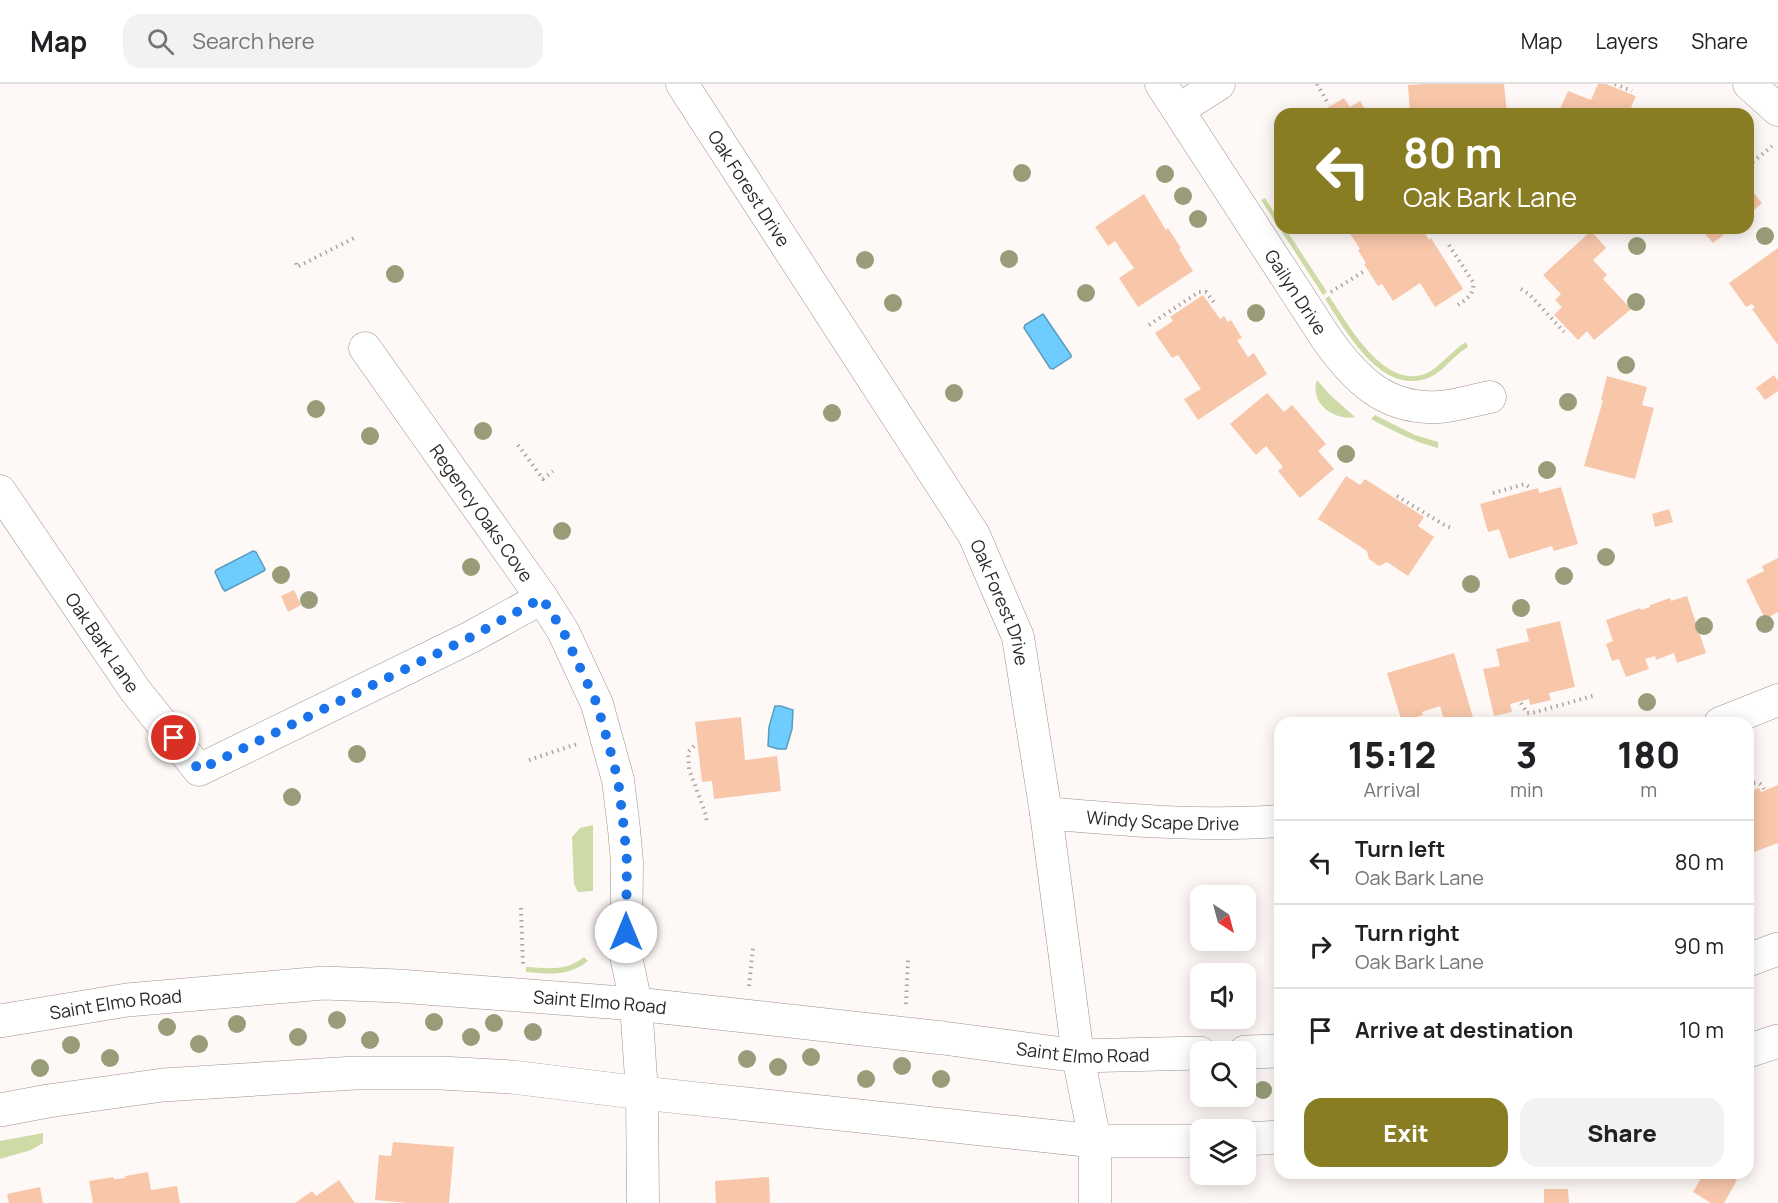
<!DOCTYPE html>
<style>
body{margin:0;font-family:Manrope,sans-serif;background:#f2f2f2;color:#202124;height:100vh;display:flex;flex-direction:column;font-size:22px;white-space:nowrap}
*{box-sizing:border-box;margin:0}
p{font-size:20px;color:#757577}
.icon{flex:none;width:33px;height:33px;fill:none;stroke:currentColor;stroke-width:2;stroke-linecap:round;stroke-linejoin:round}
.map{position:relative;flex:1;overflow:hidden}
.sheet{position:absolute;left:1274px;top:633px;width:480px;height:462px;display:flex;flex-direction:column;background:#fff;border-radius:18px;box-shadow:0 3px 15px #0003}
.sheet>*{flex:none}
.banner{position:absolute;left:1274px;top:24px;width:480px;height:126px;border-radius:18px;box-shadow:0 3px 15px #0003;background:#897d24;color:#fff;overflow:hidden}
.needle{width:39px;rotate:144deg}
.tools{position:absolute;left:1190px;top:801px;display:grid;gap:12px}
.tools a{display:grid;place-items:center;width:66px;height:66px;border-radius:12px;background:#fff;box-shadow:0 3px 15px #0003;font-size:30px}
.pin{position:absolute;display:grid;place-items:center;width:51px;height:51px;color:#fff;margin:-26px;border:3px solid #fff;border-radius:50%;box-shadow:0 2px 6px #0007}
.me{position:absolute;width:66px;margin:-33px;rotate:0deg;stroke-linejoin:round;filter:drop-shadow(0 0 4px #0008)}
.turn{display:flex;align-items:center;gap:21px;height:126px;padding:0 30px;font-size:27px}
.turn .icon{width:78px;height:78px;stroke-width:2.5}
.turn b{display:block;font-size:42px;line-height:51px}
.eta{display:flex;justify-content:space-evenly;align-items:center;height:102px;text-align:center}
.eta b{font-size:36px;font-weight:800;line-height:42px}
.primary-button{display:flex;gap:12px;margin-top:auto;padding:12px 30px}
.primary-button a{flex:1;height:69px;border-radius:18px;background:#897d24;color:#fff;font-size:24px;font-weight:800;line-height:69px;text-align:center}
.primary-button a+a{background:#f2f2f2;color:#202124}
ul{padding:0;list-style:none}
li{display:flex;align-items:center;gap:18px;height:84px;padding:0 30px;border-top:2px solid #e0e0e0}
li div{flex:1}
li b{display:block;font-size:22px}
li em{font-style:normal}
header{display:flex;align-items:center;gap:36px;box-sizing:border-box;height:84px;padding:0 30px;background:#fff;border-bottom:2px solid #e0e0e0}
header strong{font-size:28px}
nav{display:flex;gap:33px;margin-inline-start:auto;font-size:21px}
.search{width:420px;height:54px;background:#f2f2f2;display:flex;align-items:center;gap:15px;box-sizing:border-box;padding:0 21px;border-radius:18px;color:#757577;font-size:22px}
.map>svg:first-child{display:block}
.green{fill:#cfdba6}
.water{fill:#6ecdfe;stroke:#5a9cbd;stroke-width:1.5}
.building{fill:#f8c7aa}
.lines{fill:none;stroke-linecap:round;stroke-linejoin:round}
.minor-casing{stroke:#9d928a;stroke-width:33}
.major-casing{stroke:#9d928a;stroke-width:34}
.path{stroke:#a9a5a1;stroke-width:4;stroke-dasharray:1.5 4.5;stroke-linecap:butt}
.minor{stroke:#fff;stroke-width:32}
.major{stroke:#fff;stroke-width:33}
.tree{fill:#999c78}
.route{stroke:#1a73e8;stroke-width:10;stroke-dasharray:0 18}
.labels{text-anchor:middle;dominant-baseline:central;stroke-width:4.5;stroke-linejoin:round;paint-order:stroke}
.street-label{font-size:18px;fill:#2c2824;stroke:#fff}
</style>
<header>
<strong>Map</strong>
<div class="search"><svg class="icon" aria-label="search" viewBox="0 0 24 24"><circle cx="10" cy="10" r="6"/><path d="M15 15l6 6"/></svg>Search here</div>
<nav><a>Map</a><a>Layers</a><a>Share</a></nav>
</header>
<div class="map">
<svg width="1778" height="1119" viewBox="0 0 1778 1119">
<rect width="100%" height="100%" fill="#fef9f6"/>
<path class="green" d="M 1265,114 L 1279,136 L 1280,144 L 1285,144 L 1327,208 L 1323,211 L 1261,116 Z
M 1329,212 C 1348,240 1386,310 1429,288 C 1443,280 1452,266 1466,258 L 1468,263 C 1453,271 1444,288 1428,294 C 1381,312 1346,247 1325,215 Z
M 1317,296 L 1329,310 L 1355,333 C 1334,337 1309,319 1317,296 Z
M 1375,331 L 1415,351 L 1438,358 L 1438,364 C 1414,358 1393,347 1371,335 Z
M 593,741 L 593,807 L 578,808 L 574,800 L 572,753 L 580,744 Z
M 584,873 L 588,877 C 568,893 549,890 526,888 L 526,883 C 547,884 566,888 584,873 Z
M 43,1049 L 43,1059 L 31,1066 L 0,1075 L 0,1057 Z"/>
<path class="water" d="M 1043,230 L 1071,271 L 1071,273 L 1053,285 L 1050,284 L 1024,244 L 1025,241 Z
M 253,467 L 256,468 L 265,485 L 264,487 L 225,507 L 223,505 L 215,488 L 216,486 Z
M 775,622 L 781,622 L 793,626 L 792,645 L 786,665 L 778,665 L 768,662 L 769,643 Z"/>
<path class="building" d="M 1423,0 L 1504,0 L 1507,30 L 1410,30 L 1408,1 Z
M 1598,0 L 1606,0 L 1636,12 L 1631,23 L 1647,30 L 1558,30 L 1568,7 L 1591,16 Z
M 1344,14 L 1350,23 L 1360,17 L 1368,30 L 1317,30 Z
M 1748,102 L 1762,119 L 1748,131 Z
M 1144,110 L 1166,146 L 1168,144 L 1181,164 L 1179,165 L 1193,187 L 1138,223 L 1119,194 L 1134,184 L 1115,157 L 1108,162 L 1095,143 Z
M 1354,144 L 1422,144 L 1429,156 L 1431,154 L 1463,205 L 1435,223 L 1420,199 L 1393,217 L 1382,200 L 1378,202 L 1364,180 L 1366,179 L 1358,166 L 1360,165 L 1349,148 Z
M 1700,144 L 1732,144 L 1713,159 Z
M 1591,147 L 1606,164 L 1593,176 L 1607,191 L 1603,195 L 1631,225 L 1594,256 L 1587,247 L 1578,256 L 1554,231 L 1562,223 L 1555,216 L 1561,210 L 1543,191 Z
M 1778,164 L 1778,261 L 1752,225 L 1755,224 L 1752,220 L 1746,223 L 1729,199 Z
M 1203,211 L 1220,235 L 1224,232 L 1228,238 L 1231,236 L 1242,254 L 1237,256 L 1248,273 L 1254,269 L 1267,290 L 1198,336 L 1184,315 L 1201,305 L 1178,271 L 1172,274 L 1155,249 L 1173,237 L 1170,233 Z
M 1774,291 L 1778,297 L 1778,307 L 1765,316 L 1756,304 Z
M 1607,292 L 1647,303 L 1642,321 L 1654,324 L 1635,395 L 1584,382 L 1603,316 L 1601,316 Z
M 1267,309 L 1284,328 L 1292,321 L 1326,360 L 1318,367 L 1334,385 L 1300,414 L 1278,387 L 1283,383 L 1266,362 L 1256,371 L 1230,340 Z
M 1346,392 L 1360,401 L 1365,395 L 1424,433 L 1418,442 L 1434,453 L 1408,492 L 1387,478 L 1379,482 L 1369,475 L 1367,467 L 1318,435 Z
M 1561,403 L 1578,460 L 1554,467 L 1552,462 L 1509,475 L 1499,445 L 1488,448 L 1480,420 L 1538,404 L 1539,409 Z
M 1669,425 L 1673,438 L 1655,443 L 1652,430 Z
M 1778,474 L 1778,528 L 1765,535 L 1746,496 L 1764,487 L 1762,482 Z
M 294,506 L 301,521 L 288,528 L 281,512 Z
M 1687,512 L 1706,569 L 1677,579 L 1674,569 L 1656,576 L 1655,572 L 1645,575 L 1649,585 L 1626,593 L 1619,575 L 1612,577 L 1606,560 L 1613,557 L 1606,536 L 1640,524 L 1641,526 L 1650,523 L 1650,521 L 1670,514 L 1671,517 Z
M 1560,537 L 1575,603 L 1549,609 L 1551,616 L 1530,621 L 1529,615 L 1510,620 L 1512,628 L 1494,632 L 1483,585 L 1500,582 L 1496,565 L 1529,557 L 1526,545 Z
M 1454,569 L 1474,637 L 1468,639 L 1445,639 L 1440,622 L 1422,628 L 1423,631 L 1402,638 L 1387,589 Z
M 741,633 L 745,676 L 777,672 L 781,707 L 714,715 L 712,697 L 702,698 L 695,638 Z
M 1778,701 L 1778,759 L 1749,770 L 1748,766 L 1748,708 L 1759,704 L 1761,708 Z
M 393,1058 L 454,1063 L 449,1119 L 408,1119 L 375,1116 L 379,1071 L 391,1072 Z
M 148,1088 L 151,1106 L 177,1102 L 180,1119 L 93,1119 L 89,1097 L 113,1093 L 114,1095 L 126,1094 L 125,1092 Z
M 1704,1089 L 1725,1089 L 1737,1096 L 1724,1119 L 1711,1119 L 1693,1108 Z
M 769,1093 L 770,1119 L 716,1119 L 715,1097 Z
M 339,1096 L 355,1119 L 295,1119 L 312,1107 L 316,1112 Z
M 40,1103 L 43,1119 L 9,1119 L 7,1110 Z
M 1544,1105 L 1568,1105 L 1569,1119 L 1544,1119 Z"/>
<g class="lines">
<defs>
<g id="minor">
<path id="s1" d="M 682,0 L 974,451 L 1018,553 L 1046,729 L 1078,972 L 1095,1057 L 1095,1119"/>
<path id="s2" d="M 1161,0 L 1326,254 C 1355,295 1385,326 1439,323 C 1456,322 1473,316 1490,313"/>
<path d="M 1749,0 L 1778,26"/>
<path d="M 1178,26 L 1219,0"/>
<path id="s3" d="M 365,264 L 542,514 L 563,547 L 597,620 L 618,696 L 624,745 L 627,778 L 626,872 L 636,920 L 642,1009 L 643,1119"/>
<path id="s4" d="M 0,407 L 135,606 L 199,686 L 471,553 L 542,514"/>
<path d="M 1720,639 L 1778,616"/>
<path id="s5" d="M 1046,729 C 1124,736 1202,743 1280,737"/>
</g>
<g id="major">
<path d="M 1748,876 L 1778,865"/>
<path id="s6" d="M 0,937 L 127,916 L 324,899 L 399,902 L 636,920 L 943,954 L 1078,972 L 1200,969"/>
<path d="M 1748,967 L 1778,957"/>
<path d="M 1245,968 L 1280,967"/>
<path d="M 0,1026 L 48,1017 L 163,1001 L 355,989 L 441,989 L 512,993 L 642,1009 L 1095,1057 L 1200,1057"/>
<path d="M 1245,1055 L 1280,1053"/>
</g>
</defs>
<use href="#minor" class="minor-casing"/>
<use href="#major" class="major-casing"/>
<path class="path" d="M 1317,0 L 1329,21
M 1615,0 L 1632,7
M 1748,82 L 1772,62
M 1449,161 L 1473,198 C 1475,211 1465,216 1455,223
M 296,179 L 297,183 L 356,153
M 1521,205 L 1529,210 L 1564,248
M 1331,208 L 1366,186
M 1149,241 L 1199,208 L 1206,208 L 1216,221
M 518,361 L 543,395 L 553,387
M 1493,409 L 1525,400 L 1529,403
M 1397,412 L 1446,442 L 1454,445
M 1521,619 L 1527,629 L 1532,629 L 1596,611
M 694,662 L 688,668 L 689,685 L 706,731 L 707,739
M 529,676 L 577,660
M 1748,701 C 1755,698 1760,697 1764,705
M 521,824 L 523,881
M 749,902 L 753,864
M 906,920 L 908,876"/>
<use href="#minor" class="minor"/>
<use href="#major" class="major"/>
</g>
<g class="tree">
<circle cx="1022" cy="89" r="9"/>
<circle cx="1165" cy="90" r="9"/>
<circle cx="1183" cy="112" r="9"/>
<circle cx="1198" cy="135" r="9"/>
<circle cx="1765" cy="152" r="9"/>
<circle cx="1637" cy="162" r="9"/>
<circle cx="1009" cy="175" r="9"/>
<circle cx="865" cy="176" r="9"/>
<circle cx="395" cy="190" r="9"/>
<circle cx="1086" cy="209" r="9"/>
<circle cx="1636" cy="218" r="9"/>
<circle cx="893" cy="219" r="9"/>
<circle cx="1256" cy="229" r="9"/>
<circle cx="1626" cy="281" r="9"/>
<circle cx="954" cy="309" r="9"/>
<circle cx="1568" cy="318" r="9"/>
<circle cx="316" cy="325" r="9"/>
<circle cx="832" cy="329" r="9"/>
<circle cx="483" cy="347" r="9"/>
<circle cx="370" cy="352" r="9"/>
<circle cx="1346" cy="370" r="9"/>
<circle cx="1547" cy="386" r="9"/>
<circle cx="562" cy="447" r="9"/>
<circle cx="1606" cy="473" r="9"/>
<circle cx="471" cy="483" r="9"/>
<circle cx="281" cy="491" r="9"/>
<circle cx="1564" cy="492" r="9"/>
<circle cx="1471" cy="500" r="9"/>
<circle cx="309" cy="516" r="9"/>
<circle cx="1521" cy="524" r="9"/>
<circle cx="1765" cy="540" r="9"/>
<circle cx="1704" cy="542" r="9"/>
<circle cx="1647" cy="618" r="9"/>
<circle cx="357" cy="670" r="9"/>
<circle cx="292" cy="713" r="9"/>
<circle cx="337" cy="936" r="9"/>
<circle cx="434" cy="938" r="9"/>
<circle cx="494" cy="939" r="9"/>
<circle cx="237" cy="940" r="9"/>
<circle cx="167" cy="943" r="9"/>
<circle cx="533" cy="948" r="9"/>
<circle cx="298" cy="953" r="9"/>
<circle cx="471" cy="953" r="9"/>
<circle cx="370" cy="956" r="9"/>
<circle cx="199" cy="960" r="9"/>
<circle cx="71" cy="961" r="9"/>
<circle cx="811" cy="973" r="9"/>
<circle cx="110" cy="974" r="9"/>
<circle cx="747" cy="975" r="9"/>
<circle cx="902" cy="982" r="9"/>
<circle cx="778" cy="983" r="9"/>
<circle cx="40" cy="984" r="9"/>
<circle cx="866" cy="995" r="9"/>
<circle cx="941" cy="995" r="9"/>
<circle cx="1263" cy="1006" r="9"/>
</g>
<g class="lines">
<path class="route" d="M 174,654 L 199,686 L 471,553 L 542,514 L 563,547 L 597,620 L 609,662 L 618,696 L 624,745 L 627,778 L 626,848"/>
</g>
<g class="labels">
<g class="street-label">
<text stroke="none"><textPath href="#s1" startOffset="124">Oak Forest Drive</textPath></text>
<text stroke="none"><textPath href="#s2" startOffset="248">Gailyn Drive</textPath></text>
<text stroke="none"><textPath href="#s3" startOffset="202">Regency Oaks Cove</textPath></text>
<text stroke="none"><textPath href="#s1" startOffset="610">Oak Forest Drive</textPath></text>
<text stroke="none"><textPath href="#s4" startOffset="183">Oak Bark Lane</textPath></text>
<text stroke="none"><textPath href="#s5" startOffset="117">Windy Scape Drive</textPath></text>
<text stroke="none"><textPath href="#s6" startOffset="603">Saint Elmo Road</textPath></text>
<text stroke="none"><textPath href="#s6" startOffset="117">Saint Elmo Road</textPath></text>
<text stroke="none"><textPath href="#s6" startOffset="1089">Saint Elmo Road</textPath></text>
</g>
</g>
</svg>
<div class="tools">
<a><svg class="needle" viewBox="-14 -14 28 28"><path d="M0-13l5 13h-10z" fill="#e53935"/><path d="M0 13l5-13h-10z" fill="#757577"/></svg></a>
<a><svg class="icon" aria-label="sound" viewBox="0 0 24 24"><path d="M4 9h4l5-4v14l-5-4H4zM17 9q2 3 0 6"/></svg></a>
<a><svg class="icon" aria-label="search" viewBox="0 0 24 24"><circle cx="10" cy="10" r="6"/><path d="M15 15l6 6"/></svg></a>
<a><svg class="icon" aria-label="layers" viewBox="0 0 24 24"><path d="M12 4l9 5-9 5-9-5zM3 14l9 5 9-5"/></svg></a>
</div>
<div class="pin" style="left:174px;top:654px;background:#d93025"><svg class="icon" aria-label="arrive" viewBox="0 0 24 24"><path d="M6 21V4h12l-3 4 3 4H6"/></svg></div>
<svg class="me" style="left:626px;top:848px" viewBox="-20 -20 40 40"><circle r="19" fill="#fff"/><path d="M0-13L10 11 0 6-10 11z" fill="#1a73e8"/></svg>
<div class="banner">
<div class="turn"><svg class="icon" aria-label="left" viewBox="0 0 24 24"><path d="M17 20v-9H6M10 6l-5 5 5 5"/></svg><div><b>80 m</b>Oak Bark Lane</div></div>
</div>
<section class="sheet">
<div class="eta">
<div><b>15:12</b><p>Arrival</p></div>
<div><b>3</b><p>min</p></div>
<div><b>180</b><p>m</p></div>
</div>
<ul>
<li><svg class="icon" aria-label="left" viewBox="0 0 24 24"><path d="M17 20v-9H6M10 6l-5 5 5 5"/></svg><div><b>Turn left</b><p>Oak Bark Lane</p></div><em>80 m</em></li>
<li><svg class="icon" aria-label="right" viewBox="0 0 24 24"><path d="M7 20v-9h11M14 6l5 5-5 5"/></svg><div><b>Turn right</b><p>Oak Bark Lane</p></div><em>90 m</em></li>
<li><svg class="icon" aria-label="arrive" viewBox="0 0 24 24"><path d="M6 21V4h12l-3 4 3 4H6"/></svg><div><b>Arrive at destination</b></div><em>10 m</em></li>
</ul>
<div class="primary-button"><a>Exit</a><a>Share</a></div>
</section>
</div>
